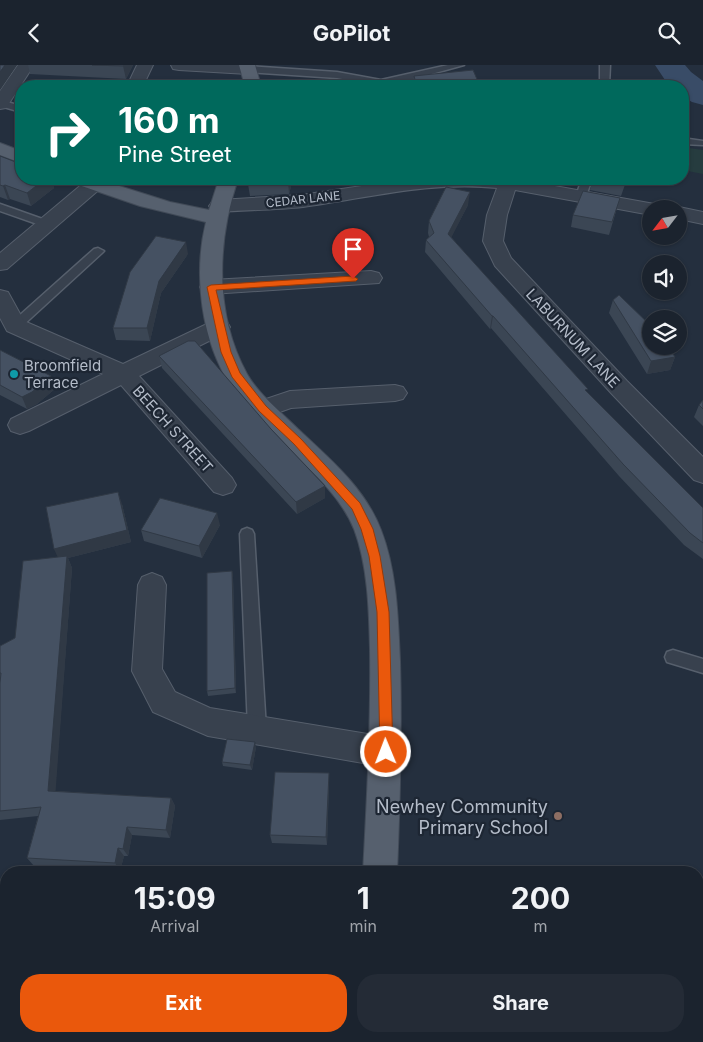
<!DOCTYPE html>
<style>
body{margin:0;font-family:Inter,sans-serif;background:#242b36;color:#f1f3f6;height:100vh;display:flex;flex-direction:column;font-size:19px;white-space:nowrap}
*{box-sizing:border-box;margin:0}
p{font-size:16px;color:#a0a4aa}
.icon{flex:none;width:28px;height:28px;fill:none;stroke:currentColor;stroke-width:2;stroke-linecap:round;stroke-linejoin:round}
.map{position:relative;flex:1;overflow:hidden}
.side{position:absolute;left:0px;top:801px;width:704px;height:176px;display:flex;flex-direction:column;background:#1b232e;border-radius:20px 20px 0 0;box-shadow:0 1px 4px #0004,0 0 0 1px #39404a}
.side>*{flex:none}
.hud{position:absolute;left:15px;top:15px;width:674px;height:105px;border-radius:20px;box-shadow:0 1px 4px #0004,0 0 0 1px #39404a;background:#00695c;color:#fff;overflow:hidden}
.needle{width:32px;rotate:239deg}
.fabs{position:absolute;left:642px;top:135px;display:grid;gap:10px}
.fabs a{display:grid;place-items:center;width:45px;height:45px;border-radius:50%;background:#1b232e;box-shadow:0 1px 4px #0004,0 0 0 1px #39404a;font-size:25px}
.pin{position:absolute;display:grid;place-items:center;width:42px;height:42px;color:#fff;margin:-51px -21px;border-radius:50% 50% 50% 0;rotate:-45deg;box-shadow:0 0 5px #0007}
.pin .icon{rotate:45deg}
.me{position:absolute;width:55px;margin:-28px;rotate:359deg;stroke-linejoin:round;filter:drop-shadow(0 0 4px #0008)}
.turn{display:flex;align-items:center;gap:18px;height:105px;padding:0 20px;font-size:22px}
.turn .icon{width:65px;height:65px;stroke-width:2.5}
.turn b{display:block;font-size:35px;line-height:42px}
.eta{display:flex;justify-content:space-evenly;align-items:center;height:85px;text-align:center}
.eta b{font-size:30px;font-weight:700;line-height:35px}
.cta{display:flex;gap:10px;margin-top:auto;padding:10px 20px}
.cta a{flex:1;height:58px;border-radius:20px;background:#ea580c;color:#fff;font-size:20px;font-weight:700;line-height:58px;text-align:center}
.cta a+a{background:#242b36;color:#f1f3f6}
header{display:flex;justify-content:space-between;align-items:center;height:65px;padding:0 20px;background:#1b232e;font-size:22px;font-weight:700}
.map>svg:first-child{display:block}
.green{fill:#263c3f}
.lines{fill:none;stroke-linecap:round;stroke-linejoin:round}
.river{fill:#394c67;fill-rule:evenodd}
.service-casing{stroke:#565f6c;stroke-width:3}
.minor-casing{stroke:#565f6c;stroke-width:2}
.primary-casing{stroke:#414a57;stroke-width:2}
.service{fill:#38414e;fill-rule:evenodd}
.minor{fill:#38414e;fill-rule:evenodd}
.primary{fill:#56606e;fill-rule:evenodd}
.wall{fill:#3b4654}
.shaded-wall{fill:#303945}
.building{fill:#455162;stroke:#303945}
.route{fill:#ea580c;stroke:#983908}
.culture-dot{fill:#0f9aa8;stroke:#1d2633;stroke-width:2}
.education-dot{fill:#8d6e63;stroke:#1d2633;stroke-width:2}
.labels{text-anchor:middle;dominant-baseline:central;stroke-width:4.5;stroke-linejoin:round;paint-order:stroke}
.far-street-label{font-size:12px;fill:#b4bcc9;stroke:#1d2633}
.street-label{font-size:15px;fill:#b4bcc9;stroke:#1d2633}
.poi-label{font-size:15px;fill:#b4bcc9;stroke:#1d2633;text-anchor:start}
.near-poi-label{font-size:18px;fill:#b4bcc9;stroke:#1d2633;text-anchor:end}
</style>
<header><svg class="icon" aria-label="back" viewBox="0 0 24 24"><path d="M15 5l-7 7 7 7"/></svg>GoPilot<svg class="icon" aria-label="search" viewBox="0 0 24 24"><circle cx="10" cy="10" r="6"/><path d="M15 15l6 6"/></svg></header>
<div class="map">
<svg width="703" height="977" viewBox="0 0 703 977">
<rect width="100%" height="100%" fill="#242f3e"/>
<path class="green" d="M 682,82 L 703,85 L 703,109 L 683,105 Z"/>
<g class="lines">
<path class="river" d="M 655,0 L 685,0 L 691,7 L 703,16 L 703,40 L 692,37 L 682,31 L 682,21 L 669,21 Z"/>
<defs>
<path id="service" d="M 448,0 L 464,0 L 395,19 L 381,21 L 337,13 L 248,7 L 243,4 L 248,1 L 337,7 L 381,15 Z
M 600,0 L 610,0 L 609,21 L 600,21 Z
M 0,35 L 21,41 L 21,47 L 0,41 Z
M 682,73 L 703,76 L 703,80 L 682,79 Z
M 582,114 L 592,114 L 586,131 L 581,134 L 576,131 Z
M 0,139 L 51,157 L 52,159 L 51,161 L 43,161 L 0,146 Z
M 98,183 L 104,186 L 102,188 L 19,264 L 11,264 L 9,261 L 11,258 L 94,184 Z
M 247,463 L 252,465 L 254,469 L 266,664 L 263,670 L 257,672 L 251,670 L 248,664 L 240,469 L 242,465 Z
M 673,585 L 703,594 L 703,608 L 667,597 L 665,592 L 667,587 Z"/>
<path id="minor" d="M 18,0 L 34,0 L 6,43 L 0,44 L 0,26 Z
M 137,0 L 153,0 L 143,21 L 127,21 Z
M 171,0 L 252,0 L 256,4 L 254,8 L 248,9 L 179,5 L 173,4 Z
M 96,114 L 101,115 L 104,119 L 101,123 L 7,204 L 0,205 L 0,188 L 87,115 Z
M 409,114 L 516,114 L 660,140 L 663,144 L 651,144 L 651,150 L 515,125 L 507,150 L 503,176 L 511,193 L 627,316 L 703,392 L 703,418 L 694,415 L 611,328 L 495,201 L 483,176 L 487,150 L 497,123 C 430,116 369,133 303,142 C 275,145 247,145 219,147 L 212,145 L 209,141 L 212,137 L 219,135 L 301,130 Z
M 679,142 L 703,147 L 703,159 L 679,154 L 679,144 L 672,144 Z
M 371,206 L 379,208 L 382,213 L 379,218 L 211,229 L 203,227 L 200,222 L 203,217 L 211,215 Z
M 0,225 L 8,227 L 24,256 L 123,299 L 211,257 L 219,255 L 227,257 L 230,262 L 227,267 L 139,311 L 232,413 L 236,420 L 232,427 L 223,430 L 214,427 L 121,320 L 29,366 L 20,369 L 11,366 L 8,360 L 11,354 L 103,309 L 7,266 L 0,253 Z
M 395,320 L 403,322 L 407,328 L 403,334 L 395,336 L 291,343 L 263,353 L 254,350 L 251,344 L 254,338 L 290,326 Z
M 152,508 L 162,512 L 166,520 L 162,604 L 175,627 L 210,643 L 386,672 L 397,676 L 402,687 L 397,698 L 386,702 L 208,671 L 153,647 L 132,606 L 138,520 L 142,512 Z"/>
<path id="primary" d="M 239,0 L 255,0 L 261,21 L 245,21 Z
M 0,78 L 21,86 L 21,98 L 0,90 Z
M 70,114 L 97,114 L 170,137 L 209,145 L 219,114 L 238,114 C 217,176 214,249 247,309 C 259,330 281,347 298,364 C 330,394 365,423 381,465 C 397,506 398,553 400,596 C 402,667 400,737 397,808 L 363,808 C 367,733 371,659 370,584 C 369,545 368,501 354,464 C 341,432 312,406 287,383 C 267,364 246,344 231,321 C 201,275 193,209 206,157 L 140,141 L 73,118 Z
M 352,971 L 390,971 L 389,977 L 351,977 Z"/>
</defs>
<use href="#service" class="service-casing"/>
<use href="#minor" class="minor-casing"/>
<use href="#primary" class="primary-casing"/>
<use href="#service" class="service"/>
<use href="#minor" class="minor"/>
<use href="#primary" class="primary"/>
</g>
<path class="wall" d="M 28,0 L 133,0 L 126,14 L 30,9 Z
M 414,11 L 480,21 L 413,21 Z
M 0,91 L 21,114 L 51,114 L 54,123 L 31,141 L 10,134 L 8,135 L 0,132 Z
M 250,114 L 293,114 L 289,129 L 250,131 L 248,119 Z
M 593,114 L 627,114 L 621,131 L 590,125 Z
M 620,133 L 609,170 L 571,162 L 573,150 Z
M 468,140 L 451,172 L 587,327 L 703,443 L 703,494 L 684,480 L 619,411 L 491,263 L 490,264 L 425,187 L 426,175 L 429,172 L 428,168 L 429,156 Z
M 188,189 L 161,228 L 150,276 L 116,275 L 113,263 Z
M 613,235 L 675,292 L 670,305 L 647,309 L 609,248 Z
M 0,285 L 56,323 L 37,339 L 27,344 L 0,330 Z
M 159,291 L 271,364 L 325,421 L 325,433 L 297,449 L 162,303 Z
M 703,335 L 703,361 L 694,352 L 699,340 Z
M 122,439 L 131,477 L 68,493 L 72,503 L 55,726 L 171,733 L 175,741 L 170,773 L 132,770 L 128,791 L 124,791 L 120,806 L 34,801 L 27,793 L 38,751 L 0,755 L 0,581 L 15,573 L 58,492 Z
M 220,460 L 202,493 L 144,476 L 141,465 Z
M 232,506 L 233,512 L 236,628 L 208,631 L 207,626 Z
M 256,682 L 252,705 L 223,701 L 222,697 Z
M 329,708 L 329,717 L 327,780 L 272,778 L 270,770 Z"/>
<path class="shaded-wall" d="M 5,0 L 17,0 L 0,25 L 0,7 Z
M 124,0 L 133,0 L 126,14 L 123,1 Z
M 45,114 L 51,114 L 54,123 L 31,141 L 27,128 Z
M 289,114 L 293,114 L 289,129 L 288,116 Z
M 5,120 L 10,134 L 8,135 L 3,121 Z
M 470,127 L 468,140 L 447,181 L 448,169 Z
M 186,177 L 188,189 L 161,228 L 150,276 L 147,263 L 159,216 Z
M 492,251 L 493,251 L 491,263 L 490,264 Z
M 675,292 L 670,305 L 647,309 L 651,296 Z
M 51,311 L 56,323 L 37,339 L 27,344 L 22,332 Z
M 325,421 L 325,433 L 297,449 L 296,437 Z
M 118,427 L 122,439 L 131,477 L 68,493 L 72,503 L 55,734 L 48,726 L 59,495 L 54,484 Z
M 217,448 L 220,460 L 202,493 L 199,481 Z
M 232,506 L 233,512 L 236,628 L 235,623 Z
M 255,677 L 256,682 L 252,705 L 250,700 Z
M 329,708 L 329,717 L 327,780 L 326,772 Z
M 171,733 L 175,741 L 170,773 L 166,765 Z
M 127,762 L 132,770 L 128,791 L 123,784 Z
M 118,783 L 124,791 L 120,806 L 115,798 Z"/>
<path class="building" d="M 0,0 L 5,0 L 0,7 Z
M 92,0 L 124,0 L 123,1 Z
M 473,5 L 480,21 L 417,21 L 414,11 Z
M 0,91 L 21,99 L 21,114 L 45,114 L 27,128 L 5,120 L 3,121 L 0,120 Z
M 250,114 L 289,114 L 288,116 L 248,119 Z
M 598,114 L 626,114 L 625,119 Z
M 446,122 L 470,127 L 448,169 L 588,324 L 585,325 L 703,443 L 703,478 L 690,468 L 623,399 L 493,251 L 492,251 L 426,175 L 434,168 L 429,156 Z
M 583,126 L 620,133 L 612,157 L 573,150 Z
M 156,171 L 186,177 L 159,216 L 147,263 L 113,263 L 130,207 Z
M 619,230 L 651,261 L 651,281 L 668,281 L 675,292 L 651,296 L 613,235 Z
M 188,276 L 195,276 L 271,364 L 325,421 L 296,437 L 159,291 Z
M 0,285 L 51,311 L 32,327 L 22,332 L 0,320 Z
M 703,335 L 703,344 L 699,340 Z
M 118,427 L 127,465 L 54,484 L 46,442 Z
M 160,433 L 217,448 L 199,481 L 141,465 Z
M 67,491 L 48,726 L 171,733 L 166,765 L 127,762 L 123,784 L 118,783 L 115,798 L 27,793 L 41,742 L 0,746 L 0,618 L 1,608 L 0,608 L 0,581 L 15,573 L 23,496 Z
M 232,506 L 235,623 L 207,626 L 207,508 Z
M 227,674 L 255,677 L 250,700 L 222,697 Z
M 275,707 L 329,708 L 326,772 L 270,770 Z"/>
<path class="route" d="M 353,211 L 358,214 L 356,216 L 216,225 L 231,287 L 240,308 L 266,341 L 301,374 L 360,438 L 373,464 L 380,491 L 389,547 L 393,687 L 391,691 L 386,693 L 381,691 L 380,687 L 377,547 L 369,491 L 361,464 L 352,444 L 294,379 L 259,346 L 232,312 L 221,287 L 207,222 L 211,220 Z"/>
<circle class="culture-dot" cx="14" cy="309" r="5"/>
<circle class="education-dot" cx="558" cy="751" r="5"/>
<g class="labels">
<g class="far-street-label">
<text transform="translate(303 134) rotate(-6)">CEDAR LANE</text>
</g>
<g class="street-label">
<text transform="translate(573 273) rotate(47)">LABURNUM LANE</text>
<text transform="translate(173 364) rotate(48)">BEECH STREET</text>
</g>
<g class="poi-label">
<text x="24" y="300">Broomfield<tspan x="24" dy="17">Terrace</tspan></text>
</g>
<g class="near-poi-label">
<text x="548" y="741">Newhey Community<tspan x="548" dy="21">Primary School</tspan></text>
</g>
</g>
</svg>
<div class="fabs">
<a><svg class="needle" viewBox="-14 -14 28 28"><path d="M0-13l5 13h-10z" fill="#e53935"/><path d="M0 13l5-13h-10z" fill="#a0a4aa"/></svg></a>
<a><svg class="icon" aria-label="sound" viewBox="0 0 24 24"><path d="M4 9h4l5-4v14l-5-4H4zM17 9q2 3 0 6"/></svg></a>
<a><svg class="icon" aria-label="layers" viewBox="0 0 24 24"><path d="M12 4l9 5-9 5-9-5zM3 14l9 5 9-5"/></svg></a>
</div>
<div class="pin" style="left:353px;top:214px;background:#d93025"><svg class="icon" aria-label="arrive" viewBox="0 0 24 24"><path d="M6 21V4h12l-3 4 3 4H6"/></svg></div>
<svg class="me" style="left:386px;top:687px" viewBox="-20 -20 40 40"><circle r="17" fill="#ea580c" stroke="#fff" stroke-width="3"/><path d="M0-11L8 9 0 5-8 9z" fill="#fff"/></svg>
<div class="hud">
<div class="turn"><svg class="icon" aria-label="right" viewBox="0 0 24 24"><path d="M7 20v-9h11M14 6l5 5-5 5"/></svg><div><b>160 m</b>Pine Street</div></div>
</div>
<section class="side">
<div class="eta">
<div><b>15:09</b><p>Arrival</p></div>
<div><b>1</b><p>min</p></div>
<div><b>200</b><p>m</p></div>
</div>
<div class="cta"><a>Exit</a><a>Share</a></div>
</section>
</div>
